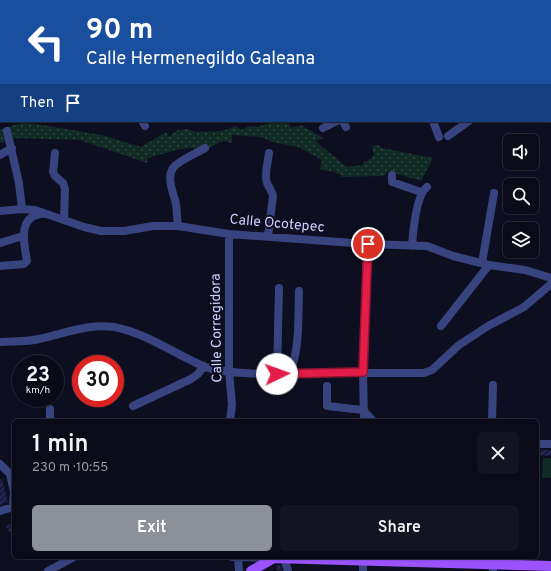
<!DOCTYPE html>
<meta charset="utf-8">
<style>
body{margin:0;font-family:Overpass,sans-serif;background:#131321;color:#f1f3f6;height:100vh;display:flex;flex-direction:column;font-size:15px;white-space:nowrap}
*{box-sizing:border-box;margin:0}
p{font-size:13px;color:#999aa2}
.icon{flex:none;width:22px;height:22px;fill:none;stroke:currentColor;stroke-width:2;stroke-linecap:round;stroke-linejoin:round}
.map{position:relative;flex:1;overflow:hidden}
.drawer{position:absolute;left:12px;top:419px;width:527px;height:140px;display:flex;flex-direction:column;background:#0a0a18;border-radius:6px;box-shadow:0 1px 3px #0004,0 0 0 1px #2a2b37}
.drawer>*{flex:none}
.guide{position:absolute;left:0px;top:0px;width:551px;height:122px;box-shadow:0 1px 3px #0004,0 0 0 1px #2a2b37;background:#1a4fa0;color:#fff;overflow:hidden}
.buttons{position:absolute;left:503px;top:134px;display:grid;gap:8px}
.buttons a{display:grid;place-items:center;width:36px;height:36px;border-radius:6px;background:#0a0a18;box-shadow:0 1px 3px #0004,0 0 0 1px #2a2b37;font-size:20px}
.speed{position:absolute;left:12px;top:355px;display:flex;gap:8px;font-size:20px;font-weight:700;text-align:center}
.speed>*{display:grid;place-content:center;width:52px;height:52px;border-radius:50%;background:#0a0a18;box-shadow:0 1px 3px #0004,0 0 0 1px #2a2b37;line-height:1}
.speed small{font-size:10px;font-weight:400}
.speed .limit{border:6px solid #d22;background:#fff;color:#111}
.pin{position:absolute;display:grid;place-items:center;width:34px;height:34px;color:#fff;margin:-17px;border:2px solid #fff;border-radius:50%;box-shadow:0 1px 4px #0007}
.me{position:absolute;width:44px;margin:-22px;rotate:87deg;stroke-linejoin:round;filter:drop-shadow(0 0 3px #0008)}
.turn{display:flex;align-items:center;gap:14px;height:84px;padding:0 20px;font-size:18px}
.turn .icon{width:52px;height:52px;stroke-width:2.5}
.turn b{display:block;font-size:28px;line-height:34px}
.then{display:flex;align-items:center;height:38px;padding:0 20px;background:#0003;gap:8px;font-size:15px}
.round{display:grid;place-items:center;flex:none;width:42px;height:42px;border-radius:6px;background:#131321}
.headline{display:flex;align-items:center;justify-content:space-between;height:68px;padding:0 20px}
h1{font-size:24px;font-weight:600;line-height:30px}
.action{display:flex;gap:8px;margin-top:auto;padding:8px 20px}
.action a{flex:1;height:46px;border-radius:6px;background:#8c9099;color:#fff;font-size:16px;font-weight:600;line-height:46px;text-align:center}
.action a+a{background:#131321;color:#f1f3f6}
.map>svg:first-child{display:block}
.cemetery{fill:url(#cemetery-stones)}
.park{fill:url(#park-dots)}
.pitch{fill:#102a24}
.building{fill:url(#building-hatch)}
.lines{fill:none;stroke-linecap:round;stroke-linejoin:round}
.minor{stroke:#38447f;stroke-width:8}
.major{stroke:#9b53ff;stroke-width:10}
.route-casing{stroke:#92132f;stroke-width:10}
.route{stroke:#e11d48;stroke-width:7}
.labels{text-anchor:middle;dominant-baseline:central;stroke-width:4;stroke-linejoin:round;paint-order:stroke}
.street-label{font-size:14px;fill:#ccd1ff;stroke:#0d0e20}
</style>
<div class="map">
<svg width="551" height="571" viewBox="0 0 551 571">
<defs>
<pattern id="cemetery-stones" width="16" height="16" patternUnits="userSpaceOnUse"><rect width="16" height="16" fill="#102a24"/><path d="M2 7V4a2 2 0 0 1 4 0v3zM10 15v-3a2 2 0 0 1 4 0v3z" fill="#324845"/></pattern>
<pattern id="park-dots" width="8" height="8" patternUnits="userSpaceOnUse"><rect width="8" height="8" fill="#102a24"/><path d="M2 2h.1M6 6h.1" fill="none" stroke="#324845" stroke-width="1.8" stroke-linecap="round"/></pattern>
<pattern id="building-hatch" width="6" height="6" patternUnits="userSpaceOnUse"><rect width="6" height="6" fill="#191941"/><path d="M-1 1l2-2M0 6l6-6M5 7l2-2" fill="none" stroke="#39395e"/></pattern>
</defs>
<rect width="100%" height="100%" fill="#0d0e20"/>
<path class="cemetery" d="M 445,0 L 551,0 L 551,100 L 550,100 L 550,1 Z"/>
<path class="park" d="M 274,121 L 288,121 L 291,128 L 301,125 L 323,138 L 315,141 L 347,167 L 363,165 L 364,161 L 368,161 L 369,159 L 372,159 L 371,158 L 374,155 L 372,146 L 379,145 L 382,148 L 433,158 L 421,181 L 388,171 L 385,175 L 381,176 L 342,177 L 341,175 L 332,171 L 331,172 L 320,169 L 322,160 L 298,147 L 272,142 L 261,137 L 232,135 L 232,143 L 223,141 L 203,150 L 189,148 L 176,150 L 148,158 L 147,163 L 80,140 L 14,138 L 0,143 L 0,130 L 24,122 L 102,135 L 141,147 L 166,132 L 169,137 L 177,130 L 188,129 L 196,132 L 222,131 L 236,126 L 241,130 L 249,126 L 258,127 Z"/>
<path class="pitch" d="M 543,458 L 551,458 L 551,478 L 542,478 Z"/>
<path class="building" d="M 538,450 L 551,450 L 551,456 L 538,455 Z
M 2,479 L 8,502 L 0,505 L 0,480 Z
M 14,521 L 14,538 L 6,527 Z
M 275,565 L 280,565 L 282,571 L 278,571 Z"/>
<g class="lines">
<path class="minor" d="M 128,0 L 129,1
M 171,0 L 171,1
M 212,0 L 212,1
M 297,0 L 298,1
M 360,0 L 361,1
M 389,0 L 389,1
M 40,1 L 40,0
M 550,103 L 551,103
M 142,121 L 145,126
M 343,121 L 346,127
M 433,121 L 439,137
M 323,128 L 337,121
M 7,131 L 19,183 L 22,209
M 448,136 L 469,121
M 55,153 L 53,172 L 55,176 L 63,183 L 65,189 L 64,220
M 0,155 L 12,148
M 392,175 L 392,182 L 421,192
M 0,211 L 22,209 L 35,210 L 84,227 L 101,231 L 124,231 L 153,226 L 178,226 L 229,234 L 367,244 L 427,246 L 453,256 L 489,265 L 525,270 L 551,278
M 178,226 C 177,219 177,211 176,204 C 174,194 166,178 173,168 C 178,161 197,153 205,148
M 229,234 L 229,371 L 232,405 L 230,421
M 268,236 L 273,196 C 272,191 269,188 267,183 C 264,175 268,162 269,153
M 0,243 L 23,236
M 412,246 C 413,232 416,195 427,187
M 482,263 L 494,193
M 0,266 L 24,264 L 27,261 C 25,249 19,225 32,217 C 35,215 41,214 44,213
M 441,326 L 489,265
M 0,342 C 13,341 27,342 39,339 C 64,334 88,323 114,327 C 146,333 173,353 203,366 C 222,374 273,375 294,373 L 424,373 L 432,370 L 459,345 L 488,326 L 524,307 L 551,284
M 290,373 C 300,347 298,318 299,291
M 277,374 L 279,288
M 327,386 L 327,406 L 363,410
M 133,406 L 191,379 L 198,374 L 204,366
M 50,409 L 50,421
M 363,410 L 373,421
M 364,421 L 363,372 L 367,244
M 492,421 L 493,385
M 537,444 L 551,444
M 0,464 L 10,474 L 14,492 L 13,507 L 0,511
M 232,557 L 274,558
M 238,557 L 239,571
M 284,558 L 288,571
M 48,571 L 74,557
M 363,571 L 363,557
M 493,571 L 493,557"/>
<path class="major" d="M 194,1 L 199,0
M 0,56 L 1,55
M 251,571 L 274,558 L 551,566"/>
</g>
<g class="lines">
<defs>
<path id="route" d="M 277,374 L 363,372 L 368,244"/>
</defs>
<use href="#route" class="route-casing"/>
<use href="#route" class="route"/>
</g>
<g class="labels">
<g class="street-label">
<text transform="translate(277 224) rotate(5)">Calle Ocotepec</text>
<text transform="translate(217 328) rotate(-91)">Calle Corregidora</text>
</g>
</g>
</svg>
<div class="buttons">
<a><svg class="icon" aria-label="sound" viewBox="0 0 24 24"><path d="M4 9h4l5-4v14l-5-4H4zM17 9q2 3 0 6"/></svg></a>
<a><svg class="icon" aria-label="search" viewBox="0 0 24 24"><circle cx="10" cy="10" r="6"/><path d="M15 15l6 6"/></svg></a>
<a><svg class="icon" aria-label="layers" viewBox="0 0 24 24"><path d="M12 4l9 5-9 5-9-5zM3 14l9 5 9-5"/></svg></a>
</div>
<div class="speed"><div>23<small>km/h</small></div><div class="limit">30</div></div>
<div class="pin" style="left:368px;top:244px;background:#d93025"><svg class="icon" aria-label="arrive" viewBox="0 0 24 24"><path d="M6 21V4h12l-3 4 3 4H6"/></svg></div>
<svg class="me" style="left:277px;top:374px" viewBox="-20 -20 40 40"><circle r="19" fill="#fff"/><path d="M0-13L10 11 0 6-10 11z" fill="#e11d48"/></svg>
<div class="guide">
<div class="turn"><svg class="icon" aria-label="left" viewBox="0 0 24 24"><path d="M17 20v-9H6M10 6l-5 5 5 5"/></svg><div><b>90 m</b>Calle Hermenegildo Galeana</div></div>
<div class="then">Then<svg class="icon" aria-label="arrive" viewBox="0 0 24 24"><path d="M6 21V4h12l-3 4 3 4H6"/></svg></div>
</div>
<section class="drawer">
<div class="headline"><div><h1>1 min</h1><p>230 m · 10:55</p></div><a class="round"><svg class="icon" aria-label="close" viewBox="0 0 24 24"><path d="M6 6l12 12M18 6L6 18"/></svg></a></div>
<div class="action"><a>Exit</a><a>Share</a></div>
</section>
</div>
